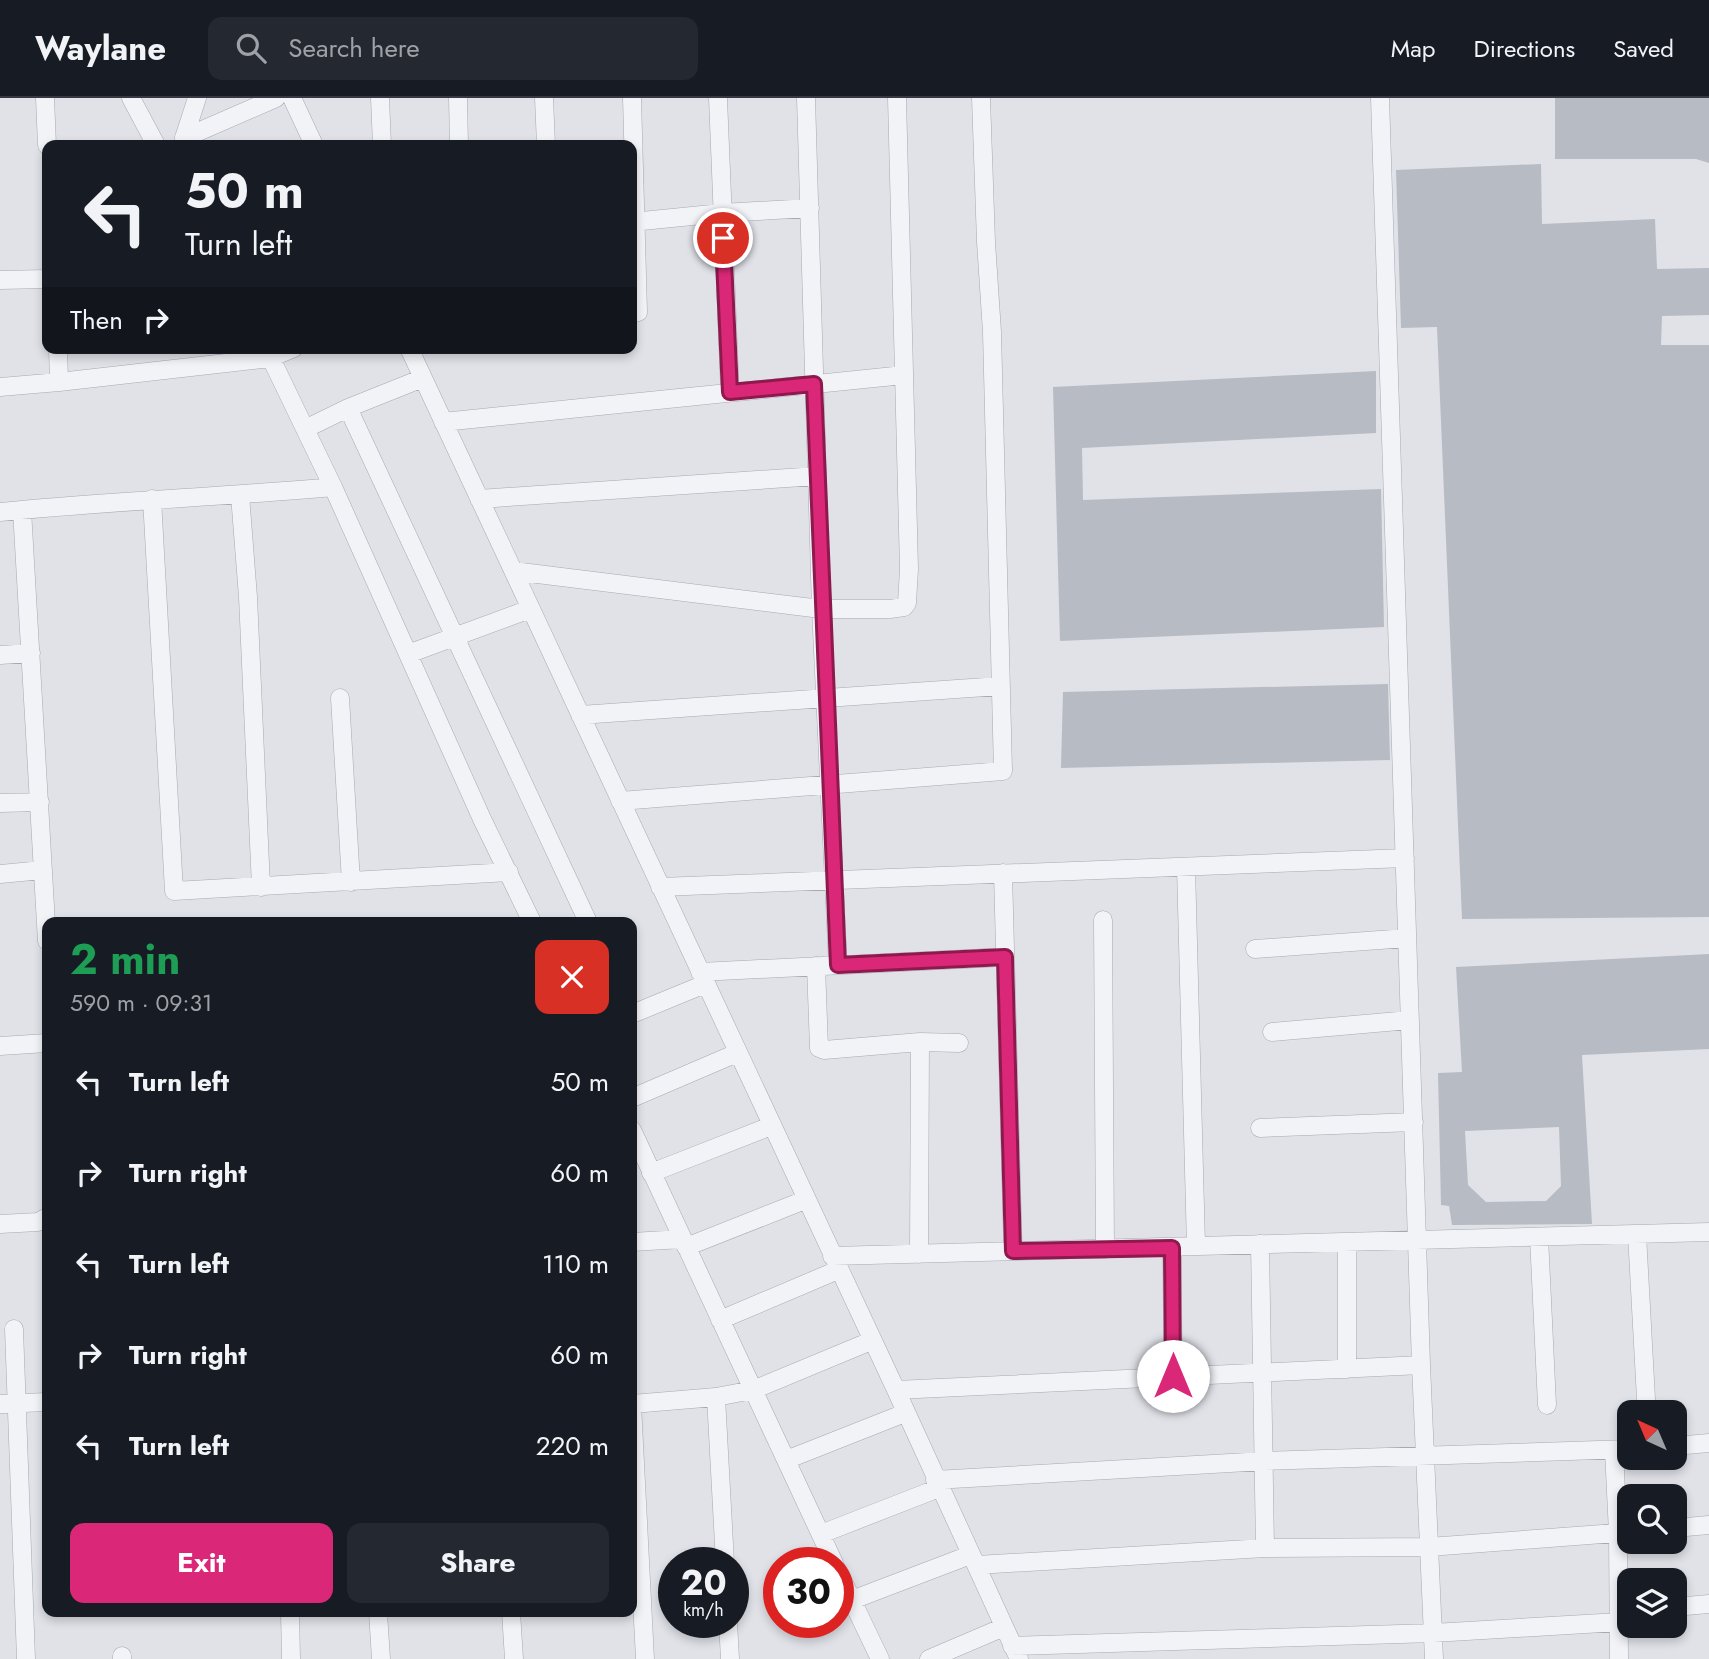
<!DOCTYPE html>
<meta charset="utf-8">
<style>
body{margin:0;font-family:Jost,sans-serif;background:#242831;color:#f1f3f6;height:100vh;display:flex;flex-direction:column;font-size:26px;white-space:nowrap}
*{box-sizing:border-box;margin:0}
p{font-size:23px;color:#9ea1a6}
.icon{flex:none;width:38px;height:38px;fill:none;stroke:currentColor;stroke-width:2;stroke-linecap:round;stroke-linejoin:round}
.map{position:relative;flex:1;overflow:hidden}
.side{position:absolute;left:42px;top:819px;width:595px;height:700px;display:flex;flex-direction:column;background:#171b24;border-radius:14px;box-shadow:0 4px 10px #0003}
.side>*{flex:none}
.top-card{position:absolute;left:42px;top:42px;width:595px;height:214px;border-radius:14px;box-shadow:0 4px 10px #0003;background:#171b24;color:#f1f3f6;overflow:hidden}
.needle{width:46px;rotate:316deg}
.tools{position:absolute;left:1617px;top:1302px;display:grid;gap:14px}
.tools a{display:grid;place-items:center;width:70px;height:70px;border-radius:14px;background:#171b24;box-shadow:0 4px 10px #0003;font-size:35px}
.speed{position:absolute;left:658px;top:1449px;display:flex;gap:14px;font-size:35px;font-weight:700;text-align:center}
.speed>*{display:grid;place-content:center;width:91px;height:91px;border-radius:50%;background:#171b24;box-shadow:0 4px 10px #0003;line-height:1}
.speed small{font-size:18px;font-weight:400}
.speed .limit{border:10px solid #d22;background:#fff;color:#111}
.pin{position:absolute;display:grid;place-items:center;width:60px;height:60px;color:#fff;margin:-30px;border:4px solid #fff;border-radius:50%;box-shadow:0 2px 7px #0007}
.me{position:absolute;width:77px;margin:-38px;rotate:0deg;stroke-linejoin:round;filter:drop-shadow(0 0 5px #0008)}
.turn{display:flex;align-items:center;gap:24px;height:147px;padding:0 28px;font-size:32px}
.turn .icon{width:91px;height:91px;stroke-width:2.5}
.turn b{display:block;font-size:49px;line-height:60px}
.then{display:flex;align-items:center;height:66px;padding:0 28px;background:#0003;gap:14px;font-size:26px}
.round{display:grid;place-items:center;flex:none;width:74px;height:74px;border-radius:14px;background:#242831}
.summary{display:flex;align-items:center;justify-content:space-between;height:119px;padding:0 28px}
h1{font-size:42px;font-weight:700;line-height:52px;color:#1e9e55}
.primary-button{display:flex;gap:14px;margin-top:auto;padding:14px 28px}
.primary-button a{flex:1;height:80px;border-radius:14px;background:#db2777;color:#fff;font-size:28px;font-weight:700;line-height:80px;text-align:center}
.primary-button a+a{background:#242831;color:#f1f3f6}
ul{padding:0;list-style:none}
li{display:flex;align-items:center;gap:21px;height:91px;padding:0 28px}
li div{flex:1}
li b{display:block;font-size:26px}
li em{font-style:normal}
header{display:flex;align-items:center;gap:42px;box-sizing:border-box;height:98px;padding:0 35px;background:#171b24;border-bottom:2px solid #363941}
header strong{font-size:33px}
nav{display:flex;gap:38px;margin-inline-start:auto;font-size:24px}
.search{width:490px;height:63px;background:#242831;display:flex;align-items:center;gap:18px;box-sizing:border-box;padding:0 24px;border-radius:14px;color:#9ea1a6;font-size:26px}
.map>svg:first-child{display:block}
.building{fill:#b7bbc4;fill-rule:evenodd}
.lines{fill:none;stroke-linecap:round;stroke-linejoin:round}
.street-casing{stroke:#a6a9b2;stroke-width:19}
.street{stroke:#f2f3f7;stroke-width:18}
.route-casing{stroke:#8e194d;stroke-width:18}
.route{stroke:#db2777;stroke-width:12}
</style>
<header>
<strong>Waylane</strong>
<div class="search"><svg class="icon" aria-label="search" viewBox="0 0 24 24"><circle cx="10" cy="10" r="6"/><path d="M15 15l6 6"/></svg>Search here</div>
<nav><a>Map</a><a>Directions</a><a>Saved</a></nav>
</header>
<div class="map">
<svg width="1709" height="1561" viewBox="0 0 1709 1561">
<rect width="100%" height="100%" fill="#e0e2e8"/>
<path class="building" d="M 1555,0 L 1709,0 L 1709,65 L 1696,61 L 1555,61 Z
M 1541,66 L 1542,126 L 1655,121 L 1657,171 L 1709,170 L 1709,217 L 1662,218 L 1661,247 L 1709,247 L 1709,819 L 1462,821 L 1437,229 L 1401,230 L 1396,72 Z
M 1376,273 L 1376,335 L 1082,350 L 1083,402 L 1381,391 L 1384,529 L 1060,543 L 1053,289 Z
M 1388,586 L 1390,662 L 1061,670 L 1063,594 Z
M 1709,856 L 1709,951 L 1582,957 L 1592,1126 L 1452,1127 L 1449,1108 L 1441,1107 L 1438,975 L 1462,974 L 1456,869 ZM 1559,1029 L 1561,1088 L 1546,1103 L 1486,1104 L 1468,1087 L 1465,1033 Z"/>
<g class="lines">
<defs>
<path id="street" d="M 45,0 L 47,47
M 131,0 L 156,47
M 292,0 L 314,47
M 380,0 L 382,47
M 458,0 L 459,47
M 544,0 L 546,47
M 718,0 L 730,294
M 806,0 L 821,511 L 838,867
M 1380,0 L 1421,1267 L 1434,1561
M 184,40 L 197,0
M 185,47 L 184,40 L 276,0
M 632,124 L 722,115 L 810,110
M 0,182 L 47,181
M 632,216 L 638,214 L 632,0
M 58,250 L 59,284
M 266,250 L 333,389 L 482,721 L 532,824
M 409,250 L 896,1292 L 1019,1561
M 423,280 L 348,310 L 588,824
M 0,289 L 59,284 L 270,260 L 294,250
M 443,324 L 904,277
M 305,331 L 348,310
M 240,397 L 248,499 L 261,789
M 152,401 L 174,793 L 509,774
M 479,401 L 817,378
M 22,412 L 47,843
M 0,414 C 111,403 222,399 333,389
M 513,473 L 821,511 L 890,511 L 904,509 L 907,505 L 909,471 L 897,0
M 408,556 L 530,511
M 0,557 L 31,555
M 340,600 L 351,784
M 580,617 L 1000,588
M 620,703 L 1003,673 L 992,234 L 986,144 L 981,0
M 0,705 L 40,704
M 1186,769 L 1196,1148
M 1003,775 L 1013,1153
M 0,776 L 43,772
M 660,789 L 1405,760
M 1103,822 L 1105,1151
M 1255,851 L 1407,840
M 816,868 L 819,950 L 824,952 L 920,944 L 919,1156
M 700,874 L 1005,859
M 632,916 L 705,886
M 1272,934 L 1410,922
M 920,944 L 959,945
M 0,948 L 47,945
M 632,1000 L 737,955
M 1260,1030 L 1414,1024
M 632,1032 L 834,1465
M 651,1075 L 771,1028
M 0,1126 L 38,1124 L 47,1119
M 1637,1136 L 1646,1301
M 1539,1139 L 1547,1307
M 632,1144 L 682,1141
M 1347,1144 L 1347,1271
M 1260,1146 L 1265,1450
M 686,1149 L 805,1102
M 1172,1150 L 1173,1278
M 832,1158 L 1709,1134
M 720,1222 L 838,1172
M 14,1231 L 26,1561
M 896,1292 L 1421,1267
M 716,1299 L 725,1465
M 0,1306 L 47,1304
M 632,1306 L 716,1299 L 753,1292 L 871,1243
M 632,1307 L 645,1561
M 1675,1348 L 1709,1345
M 1614,1352 L 1618,1435 L 1619,1561
M 786,1362 L 905,1315
M 935,1382 L 1265,1363 L 1629,1351
M 1675,1430 L 1709,1427
M 821,1436 L 939,1390
M 977,1467 L 1265,1450 L 1429,1449 L 1629,1434
M 838,1473 L 880,1561
M 852,1502 L 970,1457
M 1675,1509 L 1709,1506
M 290,1514 L 291,1561
M 378,1514 L 381,1561
M 511,1514 L 514,1561
M 728,1524 L 730,1561
M 1012,1548 L 1433,1535 L 1619,1524
M 122,1558 L 122,1561
M 929,1561 L 1004,1529"/>
</defs>
<use href="#street" class="street-casing"/>
<use href="#street" class="street"/>
</g>
<g class="lines">
<defs>
<path id="route" d="M 723,140 L 730,294 L 814,286 L 838,867 L 1005,859 L 1013,1153 L 1172,1150 L 1173,1278"/>
</defs>
<use href="#route" class="route-casing"/>
<use href="#route" class="route"/>
</g>
</svg>
<div class="tools">
<a><svg class="needle" viewBox="-14 -14 28 28"><path d="M0-13l5 13h-10z" fill="#e53935"/><path d="M0 13l5-13h-10z" fill="#9ea1a6"/></svg></a>
<a><svg class="icon" aria-label="search" viewBox="0 0 24 24"><circle cx="10" cy="10" r="6"/><path d="M15 15l6 6"/></svg></a>
<a><svg class="icon" aria-label="layers" viewBox="0 0 24 24"><path d="M12 4l9 5-9 5-9-5zM3 14l9 5 9-5"/></svg></a>
</div>
<div class="speed"><div>20<small>km/h</small></div><div class="limit">30</div></div>
<div class="pin" style="left:723px;top:140px;background:#d93025"><svg class="icon" aria-label="arrive" viewBox="0 0 24 24"><path d="M6 21V4h12l-3 4 3 4H6"/></svg></div>
<svg class="me" style="left:1173px;top:1278px" viewBox="-20 -20 40 40"><circle r="19" fill="#fff"/><path d="M0-13L10 11 0 6-10 11z" fill="#db2777"/></svg>
<div class="top-card">
<div class="turn"><svg class="icon" aria-label="left" viewBox="0 0 24 24"><path d="M17 20v-9H6M10 6l-5 5 5 5"/></svg><div><b>50 m</b>Turn left</div></div>
<div class="then">Then<svg class="icon" aria-label="right" viewBox="0 0 24 24"><path d="M7 20v-9h11M14 6l5 5-5 5"/></svg></div>
</div>
<section class="side">
<div class="summary"><div><h1>2 min</h1><p>590 m · 09:31</p></div><a class="round" style="background:#d93025;color:#fff"><svg class="icon" aria-label="close" viewBox="0 0 24 24"><path d="M6 6l12 12M18 6L6 18"/></svg></a></div>
<ul>
<li><svg class="icon" aria-label="left" viewBox="0 0 24 24"><path d="M17 20v-9H6M10 6l-5 5 5 5"/></svg><div><b>Turn left</b></div><em>50 m</em></li>
<li><svg class="icon" aria-label="right" viewBox="0 0 24 24"><path d="M7 20v-9h11M14 6l5 5-5 5"/></svg><div><b>Turn right</b></div><em>60 m</em></li>
<li><svg class="icon" aria-label="left" viewBox="0 0 24 24"><path d="M17 20v-9H6M10 6l-5 5 5 5"/></svg><div><b>Turn left</b></div><em>110 m</em></li>
<li><svg class="icon" aria-label="right" viewBox="0 0 24 24"><path d="M7 20v-9h11M14 6l5 5-5 5"/></svg><div><b>Turn right</b></div><em>60 m</em></li>
<li><svg class="icon" aria-label="left" viewBox="0 0 24 24"><path d="M17 20v-9H6M10 6l-5 5 5 5"/></svg><div><b>Turn left</b></div><em>220 m</em></li>
</ul>
<div class="primary-button"><a>Exit</a><a>Share</a></div>
</section>
</div>
